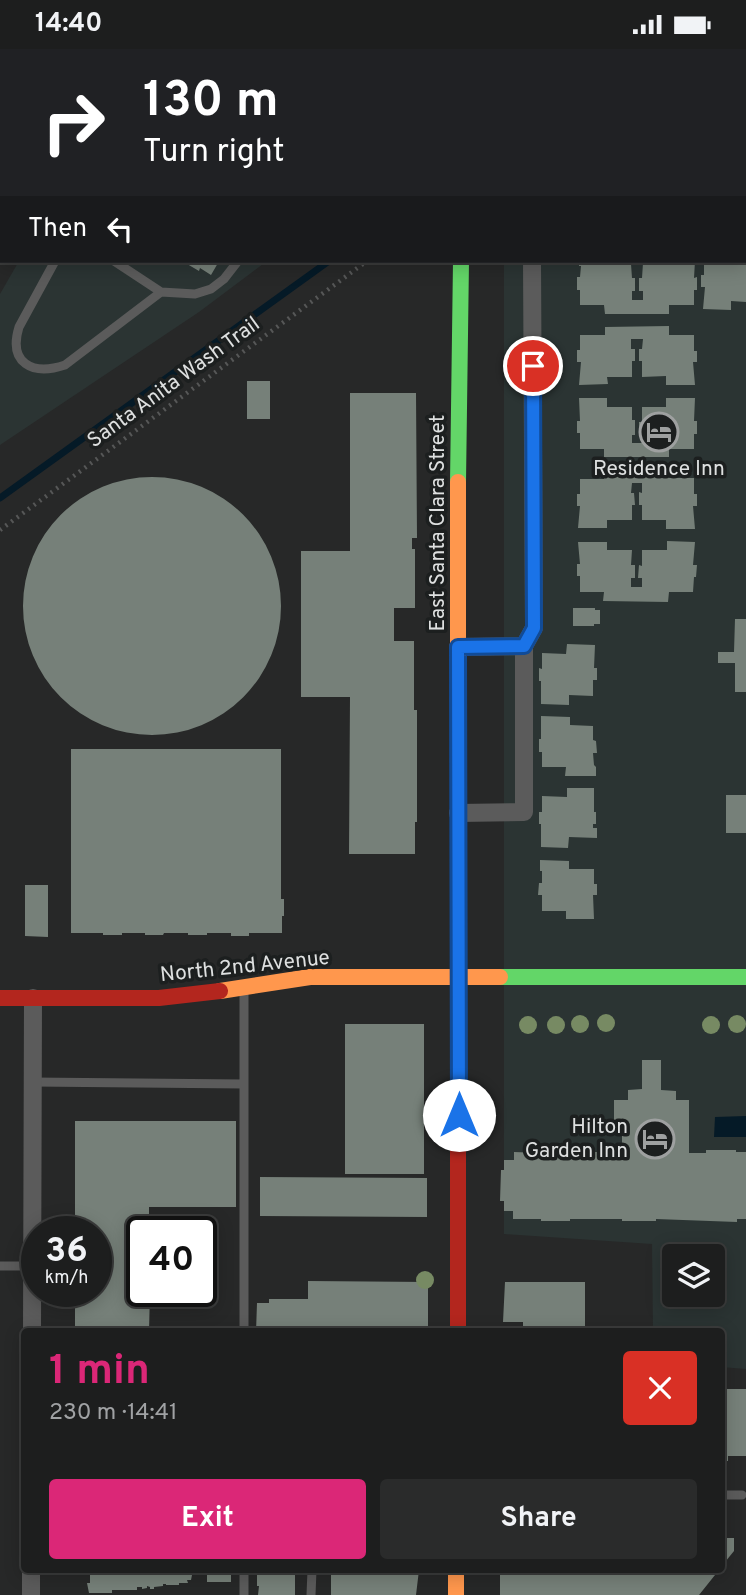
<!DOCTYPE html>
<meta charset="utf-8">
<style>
body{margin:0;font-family:Overpass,sans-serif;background:#2a2b2b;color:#f1f3f6;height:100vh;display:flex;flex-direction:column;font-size:26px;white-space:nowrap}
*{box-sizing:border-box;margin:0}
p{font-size:23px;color:#a0a2a4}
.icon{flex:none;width:38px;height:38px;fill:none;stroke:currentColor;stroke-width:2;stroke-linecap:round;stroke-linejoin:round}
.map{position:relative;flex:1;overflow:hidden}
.side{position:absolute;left:21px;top:1279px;width:704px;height:245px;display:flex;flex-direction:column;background:#1d1e1e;border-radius:7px;box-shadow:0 4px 18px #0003,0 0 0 2px #3b3c3c}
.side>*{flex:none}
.top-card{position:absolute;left:0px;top:0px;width:747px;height:214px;box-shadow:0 4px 18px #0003,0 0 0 2px #3b3c3c;background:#202124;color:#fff;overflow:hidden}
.fabs{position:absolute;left:662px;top:1195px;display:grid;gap:14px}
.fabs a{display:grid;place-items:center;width:63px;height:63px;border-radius:7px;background:#1d1e1e;box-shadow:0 4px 18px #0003,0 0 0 2px #3b3c3c;font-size:35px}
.speed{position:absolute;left:21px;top:1167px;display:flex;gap:14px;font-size:35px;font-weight:700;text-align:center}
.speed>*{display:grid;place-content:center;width:91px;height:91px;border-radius:50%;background:#1d1e1e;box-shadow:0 4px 18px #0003,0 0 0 2px #3b3c3c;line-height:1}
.speed small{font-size:18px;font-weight:400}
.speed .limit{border:4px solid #111;border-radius:10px;background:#fff;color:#111}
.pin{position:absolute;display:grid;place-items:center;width:60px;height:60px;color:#fff;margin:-30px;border:4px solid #fff;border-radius:50%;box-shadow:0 2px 7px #0007}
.me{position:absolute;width:77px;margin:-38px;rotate:0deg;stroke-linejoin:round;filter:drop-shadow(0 0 5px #0008)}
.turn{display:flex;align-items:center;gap:24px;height:147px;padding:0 28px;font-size:32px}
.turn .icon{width:91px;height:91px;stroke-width:2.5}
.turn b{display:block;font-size:49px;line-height:60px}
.then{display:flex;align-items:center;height:66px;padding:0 28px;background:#0003;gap:14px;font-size:26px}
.round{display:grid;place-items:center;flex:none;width:74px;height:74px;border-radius:7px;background:#2a2b2b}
.headline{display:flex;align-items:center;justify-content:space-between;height:119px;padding:0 28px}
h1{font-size:42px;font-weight:700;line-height:52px;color:#db2777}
.cta{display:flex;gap:14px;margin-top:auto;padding:14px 28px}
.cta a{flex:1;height:80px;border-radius:7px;background:#db2777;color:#fff;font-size:28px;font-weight:700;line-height:80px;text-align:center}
.cta a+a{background:#2a2b2b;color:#f1f3f6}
.status{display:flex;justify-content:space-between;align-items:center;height:49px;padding:0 35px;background:#1d1e1e;direction:ltr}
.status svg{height:19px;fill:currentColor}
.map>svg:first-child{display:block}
.built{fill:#2b3433;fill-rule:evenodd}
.water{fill:#051a27}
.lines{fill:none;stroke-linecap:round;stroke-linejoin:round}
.stream{stroke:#051a27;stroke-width:7}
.building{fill:#768079}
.path{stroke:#565757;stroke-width:4.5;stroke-dasharray:2 5;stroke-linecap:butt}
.lane{stroke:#5b5b5b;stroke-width:9}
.street{stroke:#5b5b5b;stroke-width:18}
.fast{stroke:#63d668;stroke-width:16}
.slow{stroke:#ff974d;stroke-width:16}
.jam{stroke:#b3261e;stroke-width:16}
.tree{fill:#778a63}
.route-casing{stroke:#114b97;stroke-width:18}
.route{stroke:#1a73e8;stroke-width:12}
.labels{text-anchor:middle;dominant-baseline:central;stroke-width:7;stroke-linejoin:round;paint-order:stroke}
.street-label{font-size:21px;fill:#dee0e0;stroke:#1c1f1f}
.poi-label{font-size:21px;fill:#dee0e0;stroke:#1c1f1f}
</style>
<div class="status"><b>14:40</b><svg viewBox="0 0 49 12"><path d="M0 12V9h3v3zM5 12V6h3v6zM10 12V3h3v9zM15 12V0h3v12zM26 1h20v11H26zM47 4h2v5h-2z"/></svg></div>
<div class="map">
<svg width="746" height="1546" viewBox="0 0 746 1546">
<rect width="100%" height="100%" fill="#272828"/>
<path class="built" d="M 141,0 L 423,0 L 423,2 L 140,2 Z
M 670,0 L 746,0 L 746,1320 L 721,1318 L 721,1283 L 653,1283 L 652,1195 L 504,1185 L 504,212 L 746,212 L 746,2 L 668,2 ZM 674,1208 L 712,1208 L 712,1246 L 674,1246 Z
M 19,212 L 267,212 L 199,263 L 0,396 L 0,245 Z"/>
<path class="water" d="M 746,1067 L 746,1088 L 714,1088 L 715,1068 Z"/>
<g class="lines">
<path class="stream" d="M 625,2 L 627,0
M 0,449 L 329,212"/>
</g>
<path class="building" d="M 182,212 L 224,212 L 221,216 L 218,214 L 211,226 L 200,219 L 199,222 Z
M 579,212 L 607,212 L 607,214 L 631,215 L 632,229 L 635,229 L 635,242 L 632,242 L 632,251 L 643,251 L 643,242 L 639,242 L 639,229 L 642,229 L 643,214 L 695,212 L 694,229 L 697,228 L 697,241 L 694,241 L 694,256 L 669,256 L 669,265 L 605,265 L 604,256 L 580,256 L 580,241 L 577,241 L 577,228 L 580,228 L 581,217 L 579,217 Z
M 704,212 L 746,212 L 746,253 L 731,252 L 731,261 L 703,260 L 705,238 L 701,238 L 701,226 L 704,226 Z
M 669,277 L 669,286 L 694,286 L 694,302 L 697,302 L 697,313 L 693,313 L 695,336 L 666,336 L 666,327 L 642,328 L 642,312 L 639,312 L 639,300 L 642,300 L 643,290 L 631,290 L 631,300 L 635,300 L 635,312 L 632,312 L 632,328 L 607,328 L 608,335 L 579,336 L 581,313 L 577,313 L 577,301 L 580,301 L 580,286 L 605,286 L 605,278 Z
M 247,332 L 270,332 L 270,370 L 247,370 Z
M 350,344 L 416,344 L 417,489 L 412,489 L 412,500 L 415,500 L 415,559 L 394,559 L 394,592 L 414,592 L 414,661 L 417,661 L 417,773 L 415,773 L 415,805 L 349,805 L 350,648 L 301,648 L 301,502 L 350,502 Z
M 579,349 L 607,349 L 607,358 L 632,358 L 632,371 L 635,371 L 635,386 L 632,386 L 632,394 L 642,394 L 642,385 L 639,385 L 639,373 L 642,373 L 642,358 L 666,358 L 666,349 L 695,349 L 694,372 L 697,372 L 697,385 L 694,385 L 694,400 L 669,400 L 669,408 L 604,408 L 604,400 L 580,400 L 580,384 L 577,384 L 577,372 L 580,372 Z
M 605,421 L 669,421 L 669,429 L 694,429 L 694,445 L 697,445 L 697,457 L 693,457 L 695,480 L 666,480 L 666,471 L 642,471 L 642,456 L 639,456 L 639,443 L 642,444 L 642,434 L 632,434 L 631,444 L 634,444 L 635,456 L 632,456 L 632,471 L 607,471 L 607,479 L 578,479 L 580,457 L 577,457 L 577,445 L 580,445 L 580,430 L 604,430 Z
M23 557a129 129 0 1 1 258 0a129 129 0 1 1-258 0Z
M 667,492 L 695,493 L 693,516 L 697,516 L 696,528 L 694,528 L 693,543 L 669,543 L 668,553 L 603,552 L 604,543 L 580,543 L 580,527 L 577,527 L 577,515 L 580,515 L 578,493 L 607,493 L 607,501 L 632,501 L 631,516 L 635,516 L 635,529 L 631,529 L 631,538 L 642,538 L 642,529 L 638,529 L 639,516 L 642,517 L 642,501 L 667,501 Z
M 573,559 L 595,559 L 595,561 L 600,561 L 600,575 L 594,575 L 594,577 L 573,577 Z
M 735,570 L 746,570 L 746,643 L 735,643 L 735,614 L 718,614 L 718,603 L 734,603 Z
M 567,595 L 595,596 L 594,619 L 597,619 L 597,631 L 593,631 L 593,647 L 569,646 L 569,656 L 541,655 L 541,632 L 539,632 L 539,619 L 542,620 L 542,604 L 566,605 Z
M 541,667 L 570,668 L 570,676 L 593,677 L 593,691 L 596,692 L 597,704 L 593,704 L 594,716 L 596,718 L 596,727 L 565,727 L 566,718 L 542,718 L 542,703 L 539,703 L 539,690 L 541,690 Z
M 71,700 L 281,700 L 281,850 L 284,850 L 284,867 L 282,867 L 282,884 L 249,884 L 249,887 L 231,887 L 231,884 L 207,884 L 207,886 L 188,886 L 188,884 L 164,884 L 163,886 L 145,886 L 145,884 L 122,884 L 122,886 L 103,886 L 103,884 L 71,884 Z
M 567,739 L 594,739 L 594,763 L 596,763 L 596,775 L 593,775 L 593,779 L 597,779 L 597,789 L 569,788 L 568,799 L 541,798 L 541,775 L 539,775 L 539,763 L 542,763 L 542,747 L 567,748 Z
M 726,746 L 746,746 L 746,784 L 726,784 Z
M 540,811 L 569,812 L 569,820 L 594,820 L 594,835 L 597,835 L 597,846 L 593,846 L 594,870 L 566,870 L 566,862 L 542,862 L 542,846 L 538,846 L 539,834 L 542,834 L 542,822 L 540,822 Z
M 25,836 L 48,836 L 48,888 L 25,887 Z
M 345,975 L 424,975 L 424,1125 L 345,1125 Z
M 642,1011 L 661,1011 L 661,1041 L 676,1042 L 676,1051 L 689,1051 L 689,1104 L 706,1104 L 706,1101 L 736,1101 L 736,1103 L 746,1103 L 746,1170 L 737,1170 L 737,1173 L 656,1170 L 656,1172 L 622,1172 L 622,1170 L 570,1170 L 570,1172 L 541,1172 L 541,1170 L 513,1170 L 513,1162 L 504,1162 L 504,1152 L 500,1152 L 501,1121 L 504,1121 L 504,1111 L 514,1111 L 514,1103 L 540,1104 L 540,1101 L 570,1101 L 570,1103 L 622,1103 L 622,1079 L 614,1079 L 614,1051 L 628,1051 L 628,1041 L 642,1040 Z
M 75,1072 L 236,1072 L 236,1158 L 149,1158 L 149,1183 L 142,1183 L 142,1242 L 150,1242 L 149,1283 L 70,1283 L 70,1280 L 75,1280 L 75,1242 L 96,1242 L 96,1183 L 75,1183 Z
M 260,1128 L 427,1129 L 427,1168 L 260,1167 Z
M 308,1232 L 428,1233 L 428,1283 L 256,1283 L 257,1254 L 269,1254 L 269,1250 L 308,1250 Z
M 505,1233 L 585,1233 L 585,1283 L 523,1283 L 523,1273 L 503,1273 Z
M 721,1340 L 746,1340 L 746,1407 L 728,1407 L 728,1412 L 721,1412 Z
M 721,1489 L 734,1489 L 734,1502 L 721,1518 Z
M 87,1521 L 195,1521 L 195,1526 L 192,1526 L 191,1531 L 187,1531 L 188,1534 L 179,1534 L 179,1536 L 166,1536 L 166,1535 L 163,1535 L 163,1537 L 154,1538 L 154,1540 L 150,1540 L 150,1538 L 147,1537 L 147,1539 L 142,1540 L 142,1538 L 137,1538 L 137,1541 L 112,1541 L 112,1544 L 89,1544 L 87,1534 L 90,1534 L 90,1525 L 87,1525 Z
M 207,1521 L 231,1521 L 231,1533 L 207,1533 Z
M 257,1521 L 295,1521 L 295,1546 L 258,1546 L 259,1537 L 257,1537 Z
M 331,1521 L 419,1521 L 416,1546 L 331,1546 Z
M 500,1521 L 719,1521 L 699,1546 L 500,1546 Z"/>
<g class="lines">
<path class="path" d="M 682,2 L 685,0
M 0,481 L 367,212"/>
<path class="lane" d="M 338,0 L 340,2
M 288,2 L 289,0
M 55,212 L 19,278 C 8,314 32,327 65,316 L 161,243
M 114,212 L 161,243 L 195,245 L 211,240 L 224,230 L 238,212
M 244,942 L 244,1283
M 32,1033 L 244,1035
M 0,1217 L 32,1217
M 721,1446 L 742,1446
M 244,1521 L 244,1546
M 311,1546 L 312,1521"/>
<path class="street" d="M 458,598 L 524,597
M 458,764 L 524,763 L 524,597 L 534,579 L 532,212
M 32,1283 L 33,949
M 31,1546 L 31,1521"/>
<path class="fast" d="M 460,0 L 460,2
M 0,14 L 2,11
M 458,433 L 461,212
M 500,928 L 746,928"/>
<path class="slow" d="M 458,433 L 458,1033
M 220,942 L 310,928 L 500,928
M 456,1521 L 456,1546"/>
<path class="jam" d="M 0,949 L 159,949 L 220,942
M 458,1283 L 458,1033"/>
</g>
<g class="tree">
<circle cx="606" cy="974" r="9"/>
<circle cx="580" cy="975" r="9"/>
<circle cx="737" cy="975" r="9"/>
<circle cx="528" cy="976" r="9"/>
<circle cx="556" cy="976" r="9"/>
<circle cx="711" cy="976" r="9"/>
<circle cx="425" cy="1231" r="9"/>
</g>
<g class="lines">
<defs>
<path id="route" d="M 459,1066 L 458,598 L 524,597 L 534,579 L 533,317"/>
</defs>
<use href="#route" class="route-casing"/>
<use href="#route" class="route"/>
</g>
<defs>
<symbol id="hotel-ring" viewBox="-11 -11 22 22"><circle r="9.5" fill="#1c1f1f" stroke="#9ea0a0" stroke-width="1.5"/><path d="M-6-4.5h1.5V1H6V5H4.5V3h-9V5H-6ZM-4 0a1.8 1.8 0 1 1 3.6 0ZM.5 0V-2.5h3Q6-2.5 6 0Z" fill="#9ea0a0"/></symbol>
</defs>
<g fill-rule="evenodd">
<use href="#hotel-ring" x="637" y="361" width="44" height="44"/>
<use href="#hotel-ring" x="633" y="1068" width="44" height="44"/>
</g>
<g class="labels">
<g class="street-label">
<text transform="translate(174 334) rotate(-36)">Santa Anita Wash Trail</text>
<text transform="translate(438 474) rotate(-90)">East Santa Clara Street</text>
<text transform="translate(245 918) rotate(-6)">North 2nd Avenue</text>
</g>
<g class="poi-label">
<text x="659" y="420">Residence Inn</text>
<text x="628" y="1078" text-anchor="end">Hilton<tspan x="628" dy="24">Garden Inn</tspan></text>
</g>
</g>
</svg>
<div class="fabs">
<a><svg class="icon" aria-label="layers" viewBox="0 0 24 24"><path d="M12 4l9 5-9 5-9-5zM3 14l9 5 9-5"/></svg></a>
</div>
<div class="speed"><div>36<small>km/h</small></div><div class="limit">40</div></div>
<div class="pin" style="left:533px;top:317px;background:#d93025"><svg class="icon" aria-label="arrive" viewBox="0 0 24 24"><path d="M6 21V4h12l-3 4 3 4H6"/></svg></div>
<svg class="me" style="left:459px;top:1066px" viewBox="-20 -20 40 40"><circle r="19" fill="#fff"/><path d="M0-13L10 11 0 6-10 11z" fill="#1a73e8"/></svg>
<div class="top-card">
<div class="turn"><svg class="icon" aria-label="right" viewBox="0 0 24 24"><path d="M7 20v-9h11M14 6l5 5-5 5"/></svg><div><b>130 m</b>Turn right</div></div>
<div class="then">Then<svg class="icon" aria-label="left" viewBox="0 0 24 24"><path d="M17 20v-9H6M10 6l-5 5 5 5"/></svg></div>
</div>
<section class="side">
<div class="headline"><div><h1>1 min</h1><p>230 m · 14:41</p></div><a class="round" style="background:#d93025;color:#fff"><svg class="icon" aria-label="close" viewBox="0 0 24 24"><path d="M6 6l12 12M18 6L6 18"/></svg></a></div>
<div class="cta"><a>Exit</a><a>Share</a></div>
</section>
</div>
